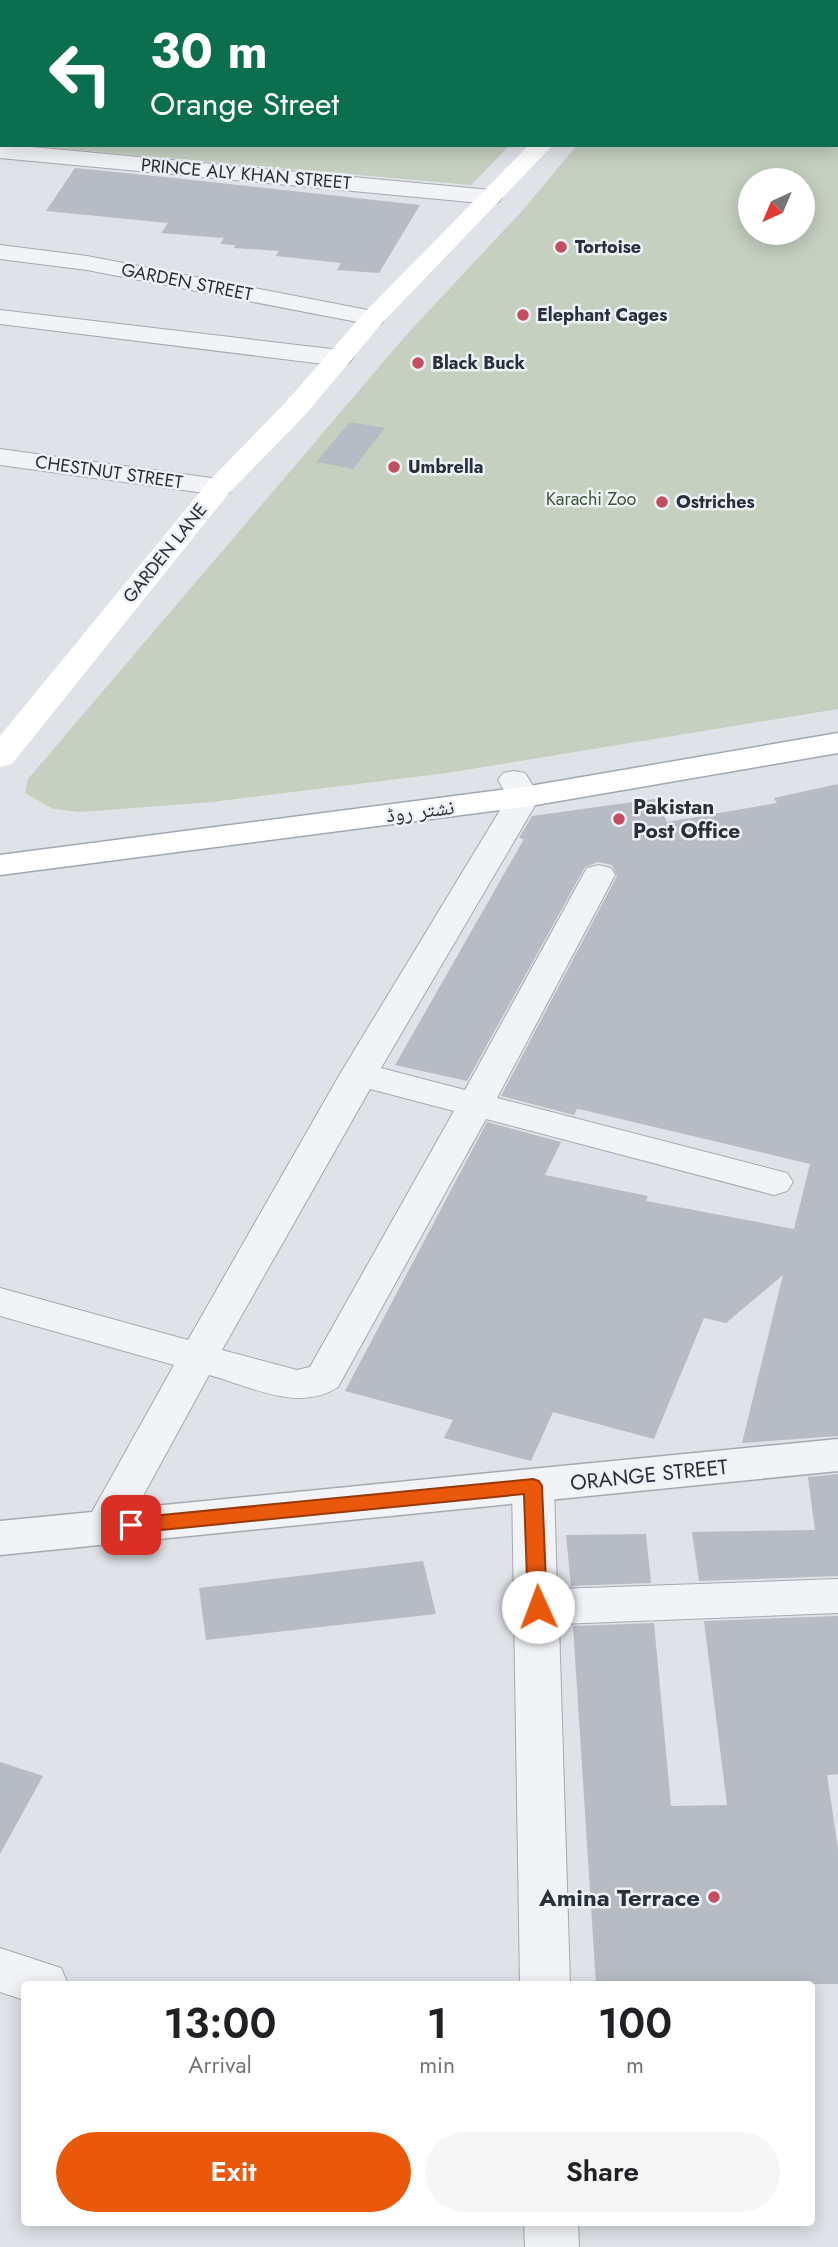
<!DOCTYPE html>
<meta charset="utf-8">
<style>
body{margin:0;font-family:Jost,"Noto Naskh Arabic",sans-serif;background:#f6f6f6;color:#202124;height:100vh;display:flex;flex-direction:column;font-size:26px;white-space:nowrap}
*{box-sizing:border-box;margin:0}
p{font-size:23px;color:#757577}
.icon{flex:none;width:38px;height:38px;fill:none;stroke:currentColor;stroke-width:2;stroke-linecap:round;stroke-linejoin:round}
.map{position:relative;flex:1;overflow:hidden}
.side{position:absolute;left:21px;top:1981px;width:794px;height:245px;display:flex;flex-direction:column;background:#fff;border-radius:7px;box-shadow:0 4px 18px #0003}
.side>*{flex:none}
.hud{position:absolute;left:0px;top:0px;width:838px;height:147px;box-shadow:0 4px 18px #0003;background:#0b6e4f;color:#fff;overflow:hidden}
.needle{width:46px;rotate:224deg}
.tools{position:absolute;left:738px;top:168px;display:grid;gap:14px}
.tools a{display:grid;place-items:center;width:77px;height:77px;border-radius:50%;background:#fff;box-shadow:0 4px 18px #0003;font-size:35px}
.pin{position:absolute;display:grid;place-items:center;width:60px;height:60px;color:#fff;margin:-30px;border-radius:14px;box-shadow:0 4px 10px #0006}
.me{position:absolute;width:77px;margin:-38px;rotate:358deg;stroke-linejoin:round;filter:drop-shadow(0 0 5px #0008)}
.turn{display:flex;align-items:center;gap:24px;height:147px;padding:0 35px;font-size:32px}
.turn .icon{width:91px;height:91px;stroke-width:2.5}
.turn b{display:block;font-size:49px;line-height:60px}
.eta{display:flex;justify-content:space-evenly;align-items:center;height:119px;text-align:center}
.eta b{font-size:42px;font-weight:600;line-height:49px}
.button{display:flex;gap:14px;margin-top:auto;padding:14px 35px}
.button a{flex:1;height:80px;border-radius:42px;background:#ea580c;color:#fff;font-size:28px;font-weight:600;line-height:80px;text-align:center}
.button a+a{background:#f6f6f6;color:#202124}
.map>svg:first-child{display:block}
.green{fill:#c5d0c1;fill-rule:evenodd}
.building{fill:#b7bbc3}
.lines{fill:none;stroke-linecap:round;stroke-linejoin:round}
.minor-casing{stroke:#a5a9b0;stroke-width:2}
.tertiary-casing{stroke:#a5a9b0;stroke-width:3}
.primary-casing{stroke:#9fa7b1;stroke-width:3}
.minor{fill:#f1f3f6;fill-rule:evenodd}
.tertiary{fill:#f1f3f6;fill-rule:evenodd}
.secondary{fill:#fff;fill-rule:evenodd}
.primary{fill:#fff;fill-rule:evenodd}
.route{fill:#ea580c;stroke:#983908;stroke-width:2}
.poi-dot{fill:#c24e60;stroke:#eef1f5;stroke-width:2.5}
.labels{text-anchor:middle;dominant-baseline:central;stroke-width:5;stroke-linejoin:round;paint-order:stroke}
.far-street-label{font-size:18px;fill:#29303c;stroke:#eef1f5}
.far-poi-label{font-size:18px;font-weight:bold;fill:#29303c;stroke:#eef1f5;text-anchor:start}
.far-park-label{font-size:18px;fill:#3e5738;stroke:#eef1f5}
.poi-label{font-size:21px;font-weight:bold;fill:#29303c;stroke:#eef1f5;text-anchor:start}
.street-label{font-size:21px;fill:#29303c;stroke:#eef1f5}
.near-poi-label{font-size:24px;font-weight:bold;fill:#29303c;stroke:#eef1f5;text-anchor:end}
</style>
<div class="map">
<svg width="838" height="2247" viewBox="0 0 838 2247">
<rect width="100%" height="100%" fill="#dfe2e7"/>
<path class="green" d="M 704,0 L 838,0 L 838,709 L 447,773 L 212,802 L 80,812 L 53,809 L 25,793 L 28,779 L 408,333 L 522,211 L 577,145 L 836,145 L 836,2 L 702,2 ZM 751,180 L 803,180 L 803,233 L 751,233 Z
M 22,145 L 510,145 L 471,185 Z"/>
<path class="building" d="M 75,168 L 174,178 L 420,205 L 379,273 L 337,270 L 341,263 L 276,256 L 279,251 L 234,248 L 235,245 L 220,244 L 224,238 L 161,233 L 168,223 L 46,211 Z
M 350,422 L 385,428 L 353,469 L 316,462 Z
M 838,784 L 838,1436 L 742,1443 L 783,1275 L 726,1323 L 704,1318 L 654,1439 L 553,1412 L 531,1461 L 444,1438 L 453,1420 L 345,1391 L 487,1122 L 561,1142 L 545,1175 L 648,1196 L 646,1201 L 794,1229 L 810,1164 L 583,1110 L 577,1109 L 574,1115 L 501,1096 L 617,876 L 612,865 L 598,862 L 585,867 L 467,1081 L 395,1065 L 524,839 L 519,838 L 532,816 L 655,799 L 667,822 L 777,803 L 774,798 Z
M 838,1474 L 838,1576 L 699,1581 L 692,1532 L 815,1530 L 808,1477 Z
M 646,1534 L 651,1583 L 571,1586 L 566,1535 Z
M 423,1561 L 436,1614 L 206,1640 L 199,1588 Z
M 838,1616 L 838,1774 L 827,1775 L 838,1849 L 838,1984 L 596,1984 L 573,1626 L 654,1623 L 671,1806 L 727,1805 L 704,1621 Z
M 0,1762 L 43,1776 L 0,1854 Z"/>
<g class="lines">
<defs>
<path id="minor" d="M 0,144 L 491,190 L 499,192 L 502,197 L 499,202 L 491,204 L 0,158 Z
M 0,245 L 87,256 L 373,311 L 382,313 L 385,318 L 382,323 L 373,325 L 87,270 L 0,259 Z
M 0,310 L 340,350 L 349,353 L 353,358 L 349,363 L 340,366 L 0,324 Z
M 0,449 L 219,479 L 229,481 L 232,487 L 229,493 L 219,495 L 0,465 Z
M 514,771 L 525,773 L 540,797 L 381,1068 L 465,1090 L 583,875 L 587,868 L 599,865 L 611,868 L 615,875 L 497,1098 L 787,1173 L 793,1182 L 787,1191 L 774,1195 L 486,1119 L 338,1387 C 299,1413 250,1386 209,1375 L 119,1540 L 104,1544 L 89,1540 L 83,1528 L 174,1365 L 0,1316 L 0,1288 L 188,1340 L 340,1074 L 508,797 L 498,780 L 503,773 ZM 370,1089 L 454,1111 L 310,1367 L 297,1370 L 222,1350 Z
M 533,1470 L 548,1475 L 554,1486 L 557,1589 L 838,1579 L 838,1613 L 559,1624 L 570,1984 L 520,1984 L 512,1486 L 518,1475 Z
M 0,1948 L 61,1968 L 68,1984 L 24,1984 L 24,2000 L 0,1992 Z
M 524,2222 L 578,2222 L 579,2247 L 525,2247 Z"/>
<path id="tertiary" d="M 838,1439 L 838,1471 L 0,1555 L 0,1521 Z"/>
<path id="primary" d="M 838,733 L 838,753 L 524,807 L 0,875 L 0,855 L 524,787 Z"/>
</defs>
<use href="#minor" class="minor-casing"/>
<use href="#tertiary" class="tertiary-casing"/>
<use href="#primary" class="primary-casing"/>
<use href="#minor" class="minor"/>
<use href="#tertiary" class="tertiary"/>
<path class="secondary" d="M 673,0 L 693,0 L 672,2 Z
M 529,145 L 553,145 L 382,323 L 305,415 L 229,493 L 12,764 L 0,767 L 0,736 L 209,481 L 285,403 L 364,313 Z"/>
<use href="#primary" class="primary"/>
</g>
<path class="route" d="M 533,1479 L 539,1481 L 542,1486 L 547,1607 L 544,1612 L 538,1615 L 531,1612 L 528,1607 L 524,1494 L 131,1533 L 124,1531 L 121,1525 L 124,1520 L 131,1518 Z"/>
<g class="poi-dot">
<circle cx="561" cy="247" r="7"/>
<circle cx="523" cy="315" r="7"/>
<circle cx="418" cy="363" r="7"/>
<circle cx="394" cy="467" r="7"/>
<circle cx="662" cy="502" r="7"/>
<circle cx="619" cy="819" r="7"/>
<circle cx="714" cy="1897" r="7"/>
</g>
<g class="labels">
<g class="far-street-label">
<text transform="translate(246 174) rotate(5)">PRINCE ALY KHAN STREET</text>
<text transform="translate(187 282) rotate(11)">GARDEN STREET</text>
<text transform="translate(109 472) rotate(8)">CHESTNUT STREET</text>
<text transform="translate(165 553) rotate(-51)">GARDEN LANE</text>
</g>
<g class="far-poi-label">
<text x="575" y="247">Tortoise</text>
<text x="537" y="315">Elephant Cages</text>
<text x="432" y="363">Black Buck</text>
<text x="408" y="467">Umbrella</text>
<text x="676" y="502">Ostriches</text>
</g>
<g class="far-park-label">
<text x="591" y="499">Karachi Zoo</text>
</g>
<g class="poi-label">
<text x="633" y="807">Pakistan<tspan x="633" dy="24">Post Office</tspan></text>
</g>
<g class="street-label">
<text transform="translate(420 811) rotate(-7)">نشتر روڈ</text>
<text transform="translate(649 1475) rotate(-6)">ORANGE STREET</text>
</g>
<g class="near-poi-label">
<text x="700" y="1897">Amina Terrace</text>
</g>
</g>
</svg>
<div class="tools">
<a><svg class="needle" viewBox="-14 -14 28 28"><path d="M0-13l5 13h-10z" fill="#e53935"/><path d="M0 13l5-13h-10z" fill="#757577"/></svg></a>
</div>
<div class="pin" style="left:131px;top:1525px;background:#d93025"><svg class="icon" aria-label="arrive" viewBox="0 0 24 24"><path d="M6 21V4h12l-3 4 3 4H6"/></svg></div>
<svg class="me" style="left:538px;top:1607px" viewBox="-20 -20 40 40"><circle r="19" fill="#fff"/><path d="M0-13L10 11 0 6-10 11z" fill="#ea580c"/></svg>
<div class="hud">
<div class="turn"><svg class="icon" aria-label="left" viewBox="0 0 24 24"><path d="M17 20v-9H6M10 6l-5 5 5 5"/></svg><div><b>30 m</b>Orange Street</div></div>
</div>
<section class="side">
<div class="eta">
<div><b>13:00</b><p>Arrival</p></div>
<div><b>1</b><p>min</p></div>
<div><b>100</b><p>m</p></div>
</div>
<div class="button"><a>Exit</a><a>Share</a></div>
</section>
</div>
